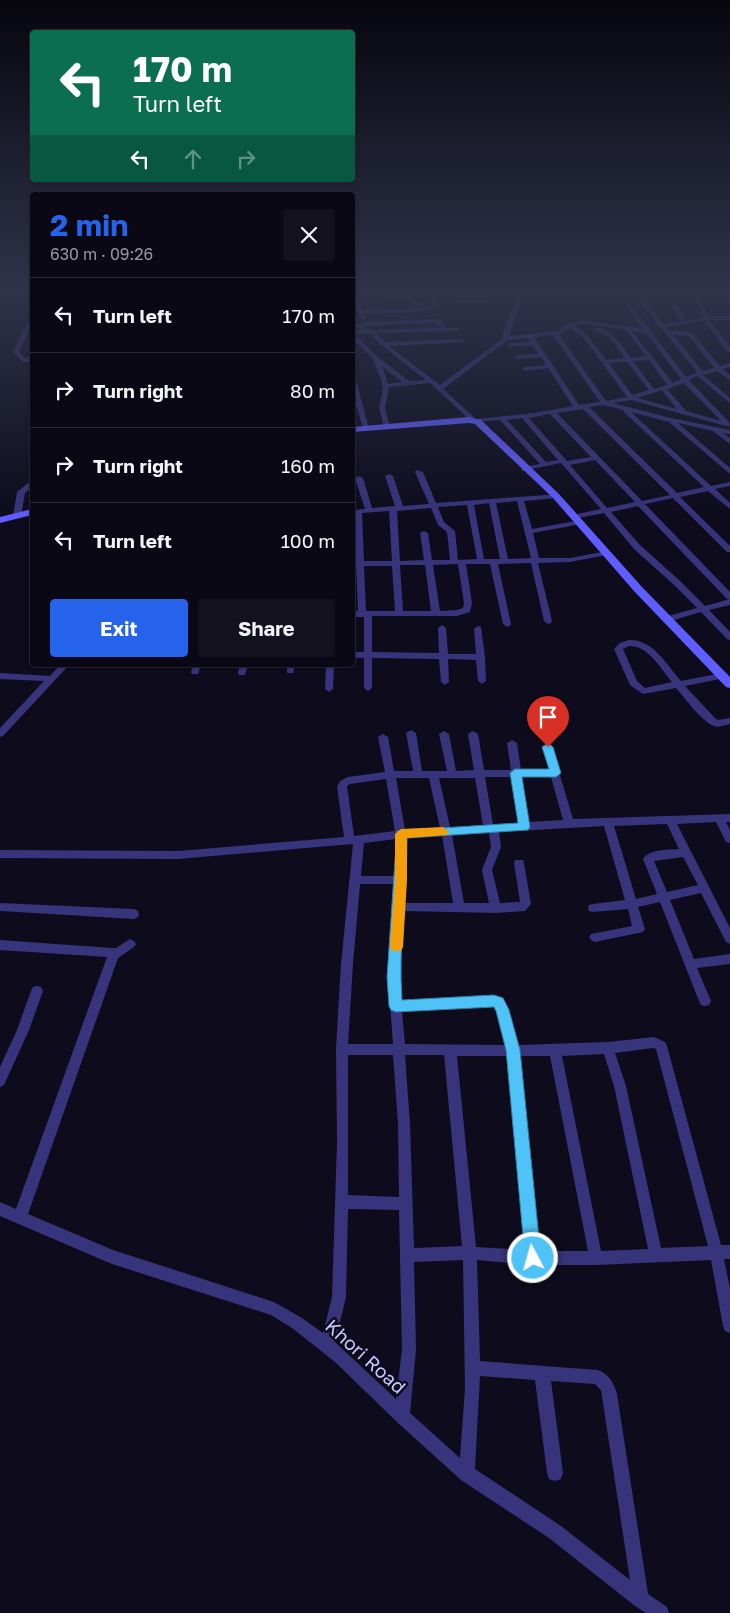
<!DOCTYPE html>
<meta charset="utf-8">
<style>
body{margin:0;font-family:"Golos Text",sans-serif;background:#13111e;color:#f1f3f6;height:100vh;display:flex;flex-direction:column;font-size:19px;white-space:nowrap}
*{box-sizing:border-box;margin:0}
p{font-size:16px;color:#999aa0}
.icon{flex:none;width:28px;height:28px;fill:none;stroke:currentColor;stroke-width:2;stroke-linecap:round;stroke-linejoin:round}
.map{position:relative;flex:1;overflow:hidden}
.panel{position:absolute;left:30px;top:192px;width:325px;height:475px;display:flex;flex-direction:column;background:#0a0815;border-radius:5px;box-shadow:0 1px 4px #0004,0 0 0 1px #2a2934}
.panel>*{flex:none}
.banner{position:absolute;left:30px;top:30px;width:325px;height:152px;border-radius:5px;box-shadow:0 1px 4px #0004,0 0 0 1px #2a2934;background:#0b6e4f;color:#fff;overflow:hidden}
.pin{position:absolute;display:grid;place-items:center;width:42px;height:42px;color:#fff;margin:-51px -21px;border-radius:50% 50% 50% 0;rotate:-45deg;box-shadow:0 0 5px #0007}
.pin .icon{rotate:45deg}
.me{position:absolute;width:55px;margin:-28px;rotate:354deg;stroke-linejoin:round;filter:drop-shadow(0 0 4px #0008)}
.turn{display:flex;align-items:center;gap:18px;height:105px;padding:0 20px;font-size:22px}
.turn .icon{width:65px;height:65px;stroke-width:2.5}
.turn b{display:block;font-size:35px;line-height:42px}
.lanes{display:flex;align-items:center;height:48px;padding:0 20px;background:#0003;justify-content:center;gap:25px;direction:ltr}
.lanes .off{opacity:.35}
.round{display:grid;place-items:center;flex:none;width:52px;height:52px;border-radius:5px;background:#13111e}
.summary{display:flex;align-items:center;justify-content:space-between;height:85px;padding:0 20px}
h1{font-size:30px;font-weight:700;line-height:38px;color:#2563eb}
.cta{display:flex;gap:10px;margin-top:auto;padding:10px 20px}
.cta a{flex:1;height:58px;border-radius:5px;background:#2563eb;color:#fff;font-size:20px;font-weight:700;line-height:58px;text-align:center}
.cta a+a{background:#13111e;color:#f1f3f6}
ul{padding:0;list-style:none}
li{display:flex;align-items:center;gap:15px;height:75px;padding:0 20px;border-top:1px solid #2a2934}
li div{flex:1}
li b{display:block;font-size:19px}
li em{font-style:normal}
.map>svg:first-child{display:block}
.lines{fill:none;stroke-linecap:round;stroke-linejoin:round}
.street{fill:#37347c;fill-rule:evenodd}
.secondary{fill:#5f5dff;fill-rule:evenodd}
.route{fill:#4fc3f7;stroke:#337fa1}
.slow{fill:#f59e0b}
.labels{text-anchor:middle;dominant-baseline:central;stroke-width:5;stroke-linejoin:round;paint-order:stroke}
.near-street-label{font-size:19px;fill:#ccc6ff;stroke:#0d0b1c}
</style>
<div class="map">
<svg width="730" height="1613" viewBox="0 0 730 1613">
<rect width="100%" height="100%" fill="#0d0b1c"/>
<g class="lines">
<path class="street" d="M 352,292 L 358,292 L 363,310 L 415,308 L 410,298 L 387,300 L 384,298 L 387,296 L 409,295 L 407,292 L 413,292 L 414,294 L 433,292 L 437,307 L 417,312 L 365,314 L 366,318 L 363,320 L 360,318 ZM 428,297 L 431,306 L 421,307 L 416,298 Z
M 448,292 L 454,292 L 459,299 L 486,299 L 489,301 L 486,303 L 457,303 Z
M 519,292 L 525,292 L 509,336 L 557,331 L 570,323 L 583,320 L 643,329 L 615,292 L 621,292 L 686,377 L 697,372 L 661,328 L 659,327 L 633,292 L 639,292 L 664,324 L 681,321 L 663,292 L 669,292 L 687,320 L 703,318 L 693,295 L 730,294 L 730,296 L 727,297 L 730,300 L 730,306 L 721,297 L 699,298 L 708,316 L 730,316 L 730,320 L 709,320 L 730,347 L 730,353 L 728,352 L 704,321 L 667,327 L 670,331 L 686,331 L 693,334 L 720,366 L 730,363 L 730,367 L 723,369 L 730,375 L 730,380 L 717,371 L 703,375 L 730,398 L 730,403 L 697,376 L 689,380 L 729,422 L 730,427 L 631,400 L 613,403 L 671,418 L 730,430 L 730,434 L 723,433 L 730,438 L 730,444 L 713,431 L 678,423 L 730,468 L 730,474 L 669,422 L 631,412 L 711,486 L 730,482 L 730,486 L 715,489 L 730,503 L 730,509 L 708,491 L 680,497 L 730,546 L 730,552 L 727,552 L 673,498 L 645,504 L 730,592 L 730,605 L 709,610 L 730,632 L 730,640 L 727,639 L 701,612 L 667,622 L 664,621 L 664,617 L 697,608 L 673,584 L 634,549 L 604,513 L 573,519 L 573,515 L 601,509 L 561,463 L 522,471 L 522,467 L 540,464 L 500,420 L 472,422 L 430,383 L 389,387 L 385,408 L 390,427 L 387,429 L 384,427 L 379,408 L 383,389 L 381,379 L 372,358 L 353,339 L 353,337 L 357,337 L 378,357 L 409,381 L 426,380 L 381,345 L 371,334 L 352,334 L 352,330 L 362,330 L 352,325 L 352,321 L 371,330 L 440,328 L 436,323 L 364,326 L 361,324 L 364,322 L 436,319 L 442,321 L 445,328 L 459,328 L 460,329 L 457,331 L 376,333 L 385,342 L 465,339 L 466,340 L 463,342 L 389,346 L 440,385 L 502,339 L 504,329 ZM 583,324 L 626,330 L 646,356 L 631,358 C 621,345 612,328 594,328 L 594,330 L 609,337 L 625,358 L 606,360 L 588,336 L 574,325 ZM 570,328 L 584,338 L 627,397 L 606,401 L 559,335 ZM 632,331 L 646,333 L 681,379 L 673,383 ZM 553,335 L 600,402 L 579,405 L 534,337 ZM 673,335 L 689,336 L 714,368 L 703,371 ZM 528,338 L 531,342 L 510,343 L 507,345 L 510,347 L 533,345 L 538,354 L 518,355 L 515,357 L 518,359 L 541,357 L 546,365 L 525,367 L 522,369 L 525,371 L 548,368 L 573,406 L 534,413 L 476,419 L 443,389 L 508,340 ZM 649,360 L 667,385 L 654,389 L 633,361 ZM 627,362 L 649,390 L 632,395 L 609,363 ZM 382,366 L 402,382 L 388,384 ZM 684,383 L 687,386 L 721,421 L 686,411 L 667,389 ZM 662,390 L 677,409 L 638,398 ZM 604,405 L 623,410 L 624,412 L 704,487 L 677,493 L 589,407 ZM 583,409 L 670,495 L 642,501 L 557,413 ZM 550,414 L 591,457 L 567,461 L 529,418 ZM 522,418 L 558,460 L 546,462 L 507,420 ZM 595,460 L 635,502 L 607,508 L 570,465 ZM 638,506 L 727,599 L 730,599 L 705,606 L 679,580 L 640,545 L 611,512 Z
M 32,317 L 32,324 L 19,352 L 25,358 L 32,358 L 32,362 L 23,362 L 13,352 L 29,319 Z
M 352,374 L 355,376 L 369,429 L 368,430 L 363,429 L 352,390 Z
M 416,470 L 423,472 L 436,503 L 559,494 L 559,498 L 556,498 L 524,501 L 532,529 L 581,520 L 585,522 L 581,524 L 533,533 L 539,558 L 570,558 L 607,551 L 611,553 L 607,555 L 570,562 L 538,563 L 552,621 L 551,623 L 548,624 L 544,621 L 531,563 L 498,564 L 511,624 L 510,626 L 507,627 L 503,624 L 490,564 L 466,564 L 472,603 L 470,612 L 457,616 L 372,616 L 372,652 L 439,653 L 438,628 L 442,625 L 446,628 L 448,654 L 476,654 L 474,629 L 478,626 L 481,627 L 485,657 L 486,681 L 482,684 L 478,681 L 476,660 L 448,659 L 449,682 L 445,685 L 441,682 L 439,659 L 372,658 L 372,688 L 368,691 L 364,688 L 364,658 L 352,658 L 352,652 L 364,652 L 364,617 L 352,617 L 352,611 L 358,611 L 356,566 L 352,566 L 352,562 L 356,562 L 354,514 L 352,514 L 352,510 L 365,509 L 355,478 L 359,476 L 363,478 L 372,508 L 395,506 L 385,476 L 389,474 L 393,476 L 403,506 L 429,504 L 415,472 ZM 517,501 L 531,558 L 508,559 L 496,503 ZM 489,503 L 500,559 L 484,559 L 474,505 ZM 467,505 L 477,559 L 458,560 L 455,531 L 444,522 L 438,507 ZM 431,508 L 438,525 L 447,532 L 450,560 L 432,560 L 428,533 L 424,531 L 420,533 L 424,560 L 400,561 L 397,511 ZM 389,511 L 392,561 L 364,561 L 362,513 ZM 458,564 L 464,603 L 463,608 L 457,610 L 440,611 L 433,565 ZM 400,565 L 425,565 L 431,611 L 403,611 ZM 364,566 L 392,566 L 395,611 L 366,611 Z
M 28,483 L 32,483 L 32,487 L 25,493 L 21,516 L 20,518 L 14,518 L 13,516 L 17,492 Z
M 629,640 C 653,639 667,665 681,681 L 722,673 L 725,674 L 726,676 L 725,678 L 685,686 L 715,718 L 718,720 L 730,718 L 730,724 C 725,725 719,728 714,726 C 701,721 685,698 676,688 L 643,694 L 630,685 L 614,649 L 620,643 ZM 629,646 C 648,645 661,669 672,682 L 645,688 L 637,681 L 623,649 Z
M 60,665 L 69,665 L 3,736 L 0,737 L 0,728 L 44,681 L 0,679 L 0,673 L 50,676 Z
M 193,665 L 201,665 L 198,674 L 192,674 L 191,672 Z
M 240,665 L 248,665 L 245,675 L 239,675 L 238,673 Z
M 287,665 L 295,665 L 293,673 L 287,673 Z
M 326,665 L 334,665 L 333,689 L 329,692 L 325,689 Z
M 411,730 L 416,733 L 422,771 L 447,771 L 439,734 L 444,731 L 449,734 L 456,771 L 474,770 L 468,734 L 473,731 L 478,734 L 484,770 L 511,770 L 507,743 L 512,740 L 517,743 L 521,770 L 549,770 L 543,747 L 548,744 L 551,745 L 573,819 L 730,814 L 730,822 L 726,822 L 730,830 L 730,843 L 726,842 L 716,822 L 677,824 L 730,928 L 730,944 L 726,942 L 701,893 L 670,900 L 694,959 L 730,954 L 730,964 L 697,968 L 711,1001 L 709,1005 L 705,1006 L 701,1005 L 699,1001 L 660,902 L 638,907 L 645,929 L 643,932 L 595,942 L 591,940 L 589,937 L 591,934 L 632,926 L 628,909 L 593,912 L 589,911 L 588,908 L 589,905 L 593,904 L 625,900 L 604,826 L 499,832 L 501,847 L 492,870 L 500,903 L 520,902 L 514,863 L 515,860 L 523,860 L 524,863 L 531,904 L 525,911 L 496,913 L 404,911 L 400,977 L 401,1001 L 494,996 L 502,998 L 509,1009 L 518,1045 L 608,1042 L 654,1037 L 665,1042 L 667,1046 L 721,1245 L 730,1245 L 730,1259 L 724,1259 L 730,1289 L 730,1333 L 725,1331 L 723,1326 L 711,1260 L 596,1265 L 533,1265 L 477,1260 L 480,1361 L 598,1370 C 609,1374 614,1383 617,1394 L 648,1594 L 667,1607 L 669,1613 L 646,1613 L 635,1606 L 549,1538 L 461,1480 L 397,1422 L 335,1362 L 292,1328 L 271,1315 L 112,1264 L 0,1216 L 0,1202 L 16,1209 L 107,957 L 0,950 L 0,940 L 112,948 L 116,948 L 130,939 L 134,941 L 136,944 L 134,947 L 118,958 L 28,1214 L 113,1250 L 274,1302 L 302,1318 L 323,1333 L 332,1297 L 337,1142 L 336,1049 L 341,964 L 353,844 L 178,859 L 0,858 L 0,850 L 178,851 L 344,837 L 337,787 L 340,781 L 348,777 L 385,772 L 378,737 L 383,734 L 388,737 L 394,771 L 413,771 L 406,733 ZM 485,777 L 512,777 L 518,823 L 493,824 ZM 522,777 L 551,777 L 563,820 L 528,822 ZM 396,778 L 429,778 L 440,828 L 405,830 ZM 439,778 L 475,778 L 483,825 L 450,827 ZM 386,779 L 395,831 L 354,836 L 347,786 L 350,784 ZM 667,824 L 679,849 C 668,850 649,849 643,859 L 657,894 L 636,899 L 614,826 ZM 489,833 L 491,847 L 482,870 L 489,903 L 464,903 L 452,835 ZM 442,835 L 453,903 L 405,903 L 406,838 ZM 396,839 L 396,876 L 361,876 L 364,843 ZM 683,857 L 698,885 L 667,892 L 654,861 ZM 360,884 L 395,884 L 388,977 L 393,1044 L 348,1044 L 353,964 ZM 494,1006 L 498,1011 L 506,1045 L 405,1044 L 402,1011 ZM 653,1048 L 656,1049 L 708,1246 L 661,1248 L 626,1086 L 615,1053 ZM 604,1054 L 614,1086 L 648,1249 L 601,1251 L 562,1056 ZM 348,1055 L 393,1055 L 398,1124 L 399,1197 L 348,1195 ZM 405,1055 L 444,1055 L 462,1246 L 414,1248 L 410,1124 ZM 457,1056 L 508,1056 L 525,1250 L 476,1247 ZM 520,1056 L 550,1056 L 588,1251 L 539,1251 ZM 348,1209 L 399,1210 L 402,1349 L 396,1399 L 335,1342 L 346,1297 ZM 463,1260 L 465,1388 L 460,1458 L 410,1413 L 416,1349 L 414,1262 ZM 480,1376 L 535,1380 L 547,1473 L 549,1479 L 555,1481 L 561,1479 L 563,1473 L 551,1381 L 595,1384 L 601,1390 L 630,1580 L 561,1526 L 475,1469 Z
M 0,903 L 134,909 L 138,911 L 139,914 L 138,917 L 134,919 L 0,911 Z
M 37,986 L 41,987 L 43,991 L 29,1030 L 4,1085 L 0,1087 L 0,1067 L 17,1030 L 31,991 L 33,987 Z"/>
<path class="secondary" d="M 469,417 L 481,420 L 559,494 L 642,587 L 730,677 L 730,688 L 726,687 L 634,591 L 553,498 L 475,424 L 469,423 L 352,432 L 352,427 Z
M 32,509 L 32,515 L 0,523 L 0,517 Z"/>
</g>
<linearGradient id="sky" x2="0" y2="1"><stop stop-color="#07060f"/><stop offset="0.56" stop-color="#2f344b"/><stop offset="1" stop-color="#2f344b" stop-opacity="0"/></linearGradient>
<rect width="730" height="518" fill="url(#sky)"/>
<path class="route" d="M 548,743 L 553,747 L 561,773 L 556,777 L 522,777 L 530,827 L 528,830 L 407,838 C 407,892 398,946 402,1000 L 494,995 L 503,998 L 509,1010 L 520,1050 L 541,1258 L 539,1263 L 533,1266 L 528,1263 L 525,1258 L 506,1050 L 496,1011 L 494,1007 L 396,1012 L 391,1010 L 389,1006 L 387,977 L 397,831 L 518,823 L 510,773 L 515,769 L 549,769 L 542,747 Z"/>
<path class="slow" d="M 443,827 L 449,832 L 447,835 L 407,838 L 407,880 L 403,947 L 401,951 L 392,951 L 390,947 L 395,880 L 395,834 L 401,829 Z"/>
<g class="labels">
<g class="near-street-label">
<text transform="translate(366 1356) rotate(42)">Khori Road</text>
</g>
</g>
</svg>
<div class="pin" style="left:548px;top:747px;background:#d93025"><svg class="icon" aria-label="arrive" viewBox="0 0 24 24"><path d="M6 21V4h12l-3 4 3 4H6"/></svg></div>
<svg class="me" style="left:533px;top:1258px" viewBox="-20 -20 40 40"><circle r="17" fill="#4fc3f7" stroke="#fff" stroke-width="3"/><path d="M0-11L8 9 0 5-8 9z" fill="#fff"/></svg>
<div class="banner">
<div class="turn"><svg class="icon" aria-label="left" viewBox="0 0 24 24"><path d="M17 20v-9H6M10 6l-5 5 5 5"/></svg><div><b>170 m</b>Turn left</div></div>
<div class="lanes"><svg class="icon" aria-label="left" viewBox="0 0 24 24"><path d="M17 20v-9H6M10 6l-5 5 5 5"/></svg><svg class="icon off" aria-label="ahead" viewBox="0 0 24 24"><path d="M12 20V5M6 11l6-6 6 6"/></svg><svg class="icon off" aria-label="right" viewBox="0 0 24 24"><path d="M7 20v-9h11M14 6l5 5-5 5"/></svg></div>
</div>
<section class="panel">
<div class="summary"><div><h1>2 min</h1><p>630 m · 09:26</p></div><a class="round"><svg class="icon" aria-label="close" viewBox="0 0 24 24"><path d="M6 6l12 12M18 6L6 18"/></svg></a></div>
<ul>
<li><svg class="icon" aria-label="left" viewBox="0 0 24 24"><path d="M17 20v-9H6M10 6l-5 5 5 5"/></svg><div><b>Turn left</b></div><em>170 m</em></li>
<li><svg class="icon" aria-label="right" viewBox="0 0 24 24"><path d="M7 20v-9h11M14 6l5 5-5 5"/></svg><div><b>Turn right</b></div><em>80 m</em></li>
<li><svg class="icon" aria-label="right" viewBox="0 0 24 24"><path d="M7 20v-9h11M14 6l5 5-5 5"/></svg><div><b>Turn right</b></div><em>160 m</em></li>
<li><svg class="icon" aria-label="left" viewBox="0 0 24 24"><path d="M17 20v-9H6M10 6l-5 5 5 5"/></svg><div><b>Turn left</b></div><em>100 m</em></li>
</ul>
<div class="cta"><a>Exit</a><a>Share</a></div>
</section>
</div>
